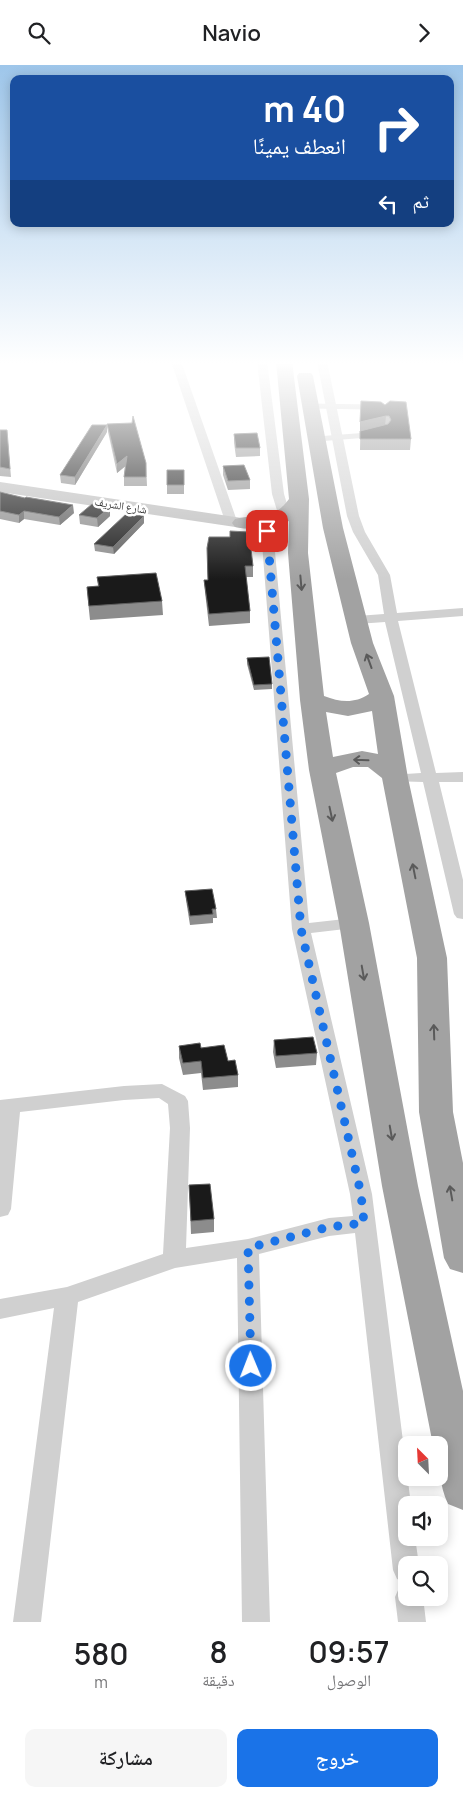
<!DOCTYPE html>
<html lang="ar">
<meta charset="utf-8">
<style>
body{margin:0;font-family:Manrope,"Noto Naskh Arabic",sans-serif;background:#f6f6f6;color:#202124;direction:rtl;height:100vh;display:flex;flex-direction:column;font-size:19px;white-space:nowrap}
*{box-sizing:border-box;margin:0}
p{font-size:16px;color:#757577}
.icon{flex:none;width:28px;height:28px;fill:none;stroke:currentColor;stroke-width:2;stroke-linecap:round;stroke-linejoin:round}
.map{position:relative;height:1557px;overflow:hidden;direction:ltr}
.drawer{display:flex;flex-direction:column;background:#fff;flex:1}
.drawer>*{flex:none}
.guide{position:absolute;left:10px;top:10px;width:444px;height:152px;border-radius:10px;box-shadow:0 2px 12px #0003;direction:rtl;background:#1a4fa0;color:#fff;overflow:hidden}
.needle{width:32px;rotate:336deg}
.tools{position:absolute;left:398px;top:1371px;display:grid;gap:10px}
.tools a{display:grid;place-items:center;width:50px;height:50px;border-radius:10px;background:#fff;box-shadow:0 2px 12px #0003;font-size:25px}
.pin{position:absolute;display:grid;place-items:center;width:42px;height:42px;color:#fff;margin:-21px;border-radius:10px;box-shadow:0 2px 8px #0006}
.me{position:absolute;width:55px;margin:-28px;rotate:359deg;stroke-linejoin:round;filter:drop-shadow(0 0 4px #0008)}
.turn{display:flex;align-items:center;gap:18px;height:105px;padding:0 25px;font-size:22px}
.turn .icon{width:65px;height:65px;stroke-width:2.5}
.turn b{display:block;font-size:35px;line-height:42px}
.then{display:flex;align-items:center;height:48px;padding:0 25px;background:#0003;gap:10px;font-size:19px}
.eta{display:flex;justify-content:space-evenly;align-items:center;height:85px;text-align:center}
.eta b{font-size:30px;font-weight:600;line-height:35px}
.button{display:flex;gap:10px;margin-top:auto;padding:10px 25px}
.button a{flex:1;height:58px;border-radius:10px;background:#1a73e8;color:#fff;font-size:20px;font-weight:600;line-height:58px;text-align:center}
.button a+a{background:#f6f6f6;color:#202124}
header{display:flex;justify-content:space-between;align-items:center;height:65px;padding:0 25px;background:#fff;font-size:22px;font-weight:600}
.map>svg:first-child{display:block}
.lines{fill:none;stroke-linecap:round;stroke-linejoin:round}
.service{stroke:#d0d0d0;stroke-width:5}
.minor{fill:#d0d0d0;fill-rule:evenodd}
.secondary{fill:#bdbdbd;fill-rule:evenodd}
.trunk{fill:#a2a2a2;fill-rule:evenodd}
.wall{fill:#8c8c8c}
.shaded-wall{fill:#5f5f5f}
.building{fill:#1a1a1a;stroke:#5f5f5f}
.oneway{stroke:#5a5a5a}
.route{stroke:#1a73e8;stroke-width:9;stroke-dasharray:0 16.2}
.labels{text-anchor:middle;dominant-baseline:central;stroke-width:5;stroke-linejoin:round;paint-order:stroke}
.far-street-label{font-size:11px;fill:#333;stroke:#fff}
</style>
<header><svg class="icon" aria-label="forward" viewBox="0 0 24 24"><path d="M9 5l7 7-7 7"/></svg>Navio<svg class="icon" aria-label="search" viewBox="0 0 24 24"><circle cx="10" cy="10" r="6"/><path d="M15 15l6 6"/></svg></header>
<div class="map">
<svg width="463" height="1557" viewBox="0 0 463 1557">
<rect width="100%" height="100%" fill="#fff"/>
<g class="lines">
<path class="service" d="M 309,341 L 370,342
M 317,374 L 368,370"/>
<path class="minor" d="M 171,296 L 181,296 L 237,456 L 235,458 L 227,458 L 225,456 Z
M 257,296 L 267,296 L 284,429 L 291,452 L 285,455 L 279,452 L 272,429 Z
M 317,296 L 327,296 L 359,451 L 365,467 L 390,510 L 397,548 L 463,543 L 463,551 L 398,556 L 436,708 L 463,707 L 463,717 L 439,717 L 463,815 L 463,854 L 457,853 L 454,849 L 423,717 L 390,716 L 387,713 L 390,710 L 421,708 L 385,557 L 357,559 L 350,555 L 357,551 L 384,549 L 378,510 L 353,467 L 347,451 Z
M 267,461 L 273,465 L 309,858 L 354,853 L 360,854 L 363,858 L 360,862 L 354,863 L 311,868 L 372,1129 L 411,1440 L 406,1440 L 406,1472 L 415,1472 L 419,1500 L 406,1500 L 406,1518 L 397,1514 L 393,1505 L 355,1168 L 329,1171 L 259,1189 L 270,1557 L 242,1557 L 237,1193 L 175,1203 L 78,1237 L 41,1557 L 13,1557 L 54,1243 L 0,1254 L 0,1234 L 67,1222 L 163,1189 L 170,1063 L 168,1039 L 159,1033 L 124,1035 L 20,1047 L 11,1144 L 8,1150 L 0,1152 L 0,1035 L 124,1021 L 162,1019 L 185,1031 L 188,1036 L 190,1063 L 186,1183 L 248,1174 L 329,1153 L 353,1151 L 350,1129 L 292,864 L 261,465 Z
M 406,1520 L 406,1532 L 423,1532 L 426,1557 L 398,1557 L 395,1532 L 399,1523 Z"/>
<path class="secondary" d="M 0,417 L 242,453 L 248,455 L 250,458 L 248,461 L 242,463 L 0,427 Z"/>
<path class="trunk" d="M 276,296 L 292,296 L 309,434 L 308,488 L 324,631 C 340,637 354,639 369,629 L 351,578 L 323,463 L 297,311 L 299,308 L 311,308 L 313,311 L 343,463 L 373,578 L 394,631 L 408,713 L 447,893 L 453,1047 L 463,1098 L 463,1208 L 450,1204 L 444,1193 L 419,1047 L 417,893 L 382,713 L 368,702 L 353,702 L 336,708 L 369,858 L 418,1121 L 463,1326 L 463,1445 L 448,1439 C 439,1419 439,1402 439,1380 L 433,1380 L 382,1121 L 339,858 L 309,705 L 300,635 L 288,488 L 289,456 C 274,464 251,466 235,462 L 232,458 L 235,454 C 259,448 272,457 289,434 ZM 372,646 L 378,689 L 362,686 L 333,692 L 326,647 L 348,651 Z"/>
</g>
<path class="wall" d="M 361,336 L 385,340 L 411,374 L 410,385 L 360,385 Z
M 107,359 L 146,398 L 147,421 L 124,421 L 124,412 L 125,401 L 117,408 L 108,367 Z
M 0,365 L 7,365 L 11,412 L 0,411 Z
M 107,367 L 75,420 L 61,418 L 60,410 Z
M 234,369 L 260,383 L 260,391 L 236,392 L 234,378 Z
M 223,401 L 250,415 L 250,424 L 228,425 L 223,410 Z
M 184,405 L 184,429 L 167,429 L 167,420 Z
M 0,427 L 74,448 L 60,460 L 24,454 L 19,458 L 0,454 Z
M 79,450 L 110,451 L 98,462 L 80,459 Z
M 144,451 L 144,458 L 114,489 L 95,486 L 94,479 Z
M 207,483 L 253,501 L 253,512 L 246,512 L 250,546 L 250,558 L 209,561 L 205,527 L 204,515 L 208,515 Z
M 97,512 L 162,536 L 163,550 L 90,555 L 88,536 L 87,522 L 98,521 Z
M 247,593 L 272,619 L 272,624 L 254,625 L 247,599 Z
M 185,826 L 216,844 L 217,853 L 213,853 L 213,858 L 190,860 L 186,835 Z
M 274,975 L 317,988 L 316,1000 L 276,1003 L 273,987 Z
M 179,981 L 201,983 L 228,996 L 238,1010 L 238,1022 L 203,1025 L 201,1008 L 183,1010 L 179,993 Z
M 189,1120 L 214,1154 L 214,1167 L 191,1169 Z"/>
<path class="shaded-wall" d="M 386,351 L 385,361 L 360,368 L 360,357 Z
M 107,360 L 107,367 L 75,420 L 75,412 Z
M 127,391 L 127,400 L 117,408 L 117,399 Z
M 73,440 L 74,448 L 60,460 L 59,452 Z
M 110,442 L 110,451 L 98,462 L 97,453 Z
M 24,446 L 24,454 L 19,458 L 19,450 Z
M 144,451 L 144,458 L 114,489 L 113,482 Z"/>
<path class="building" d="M 361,336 L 381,337 L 385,340 L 390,336 L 406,337 L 411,374 L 360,374 L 360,366 L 388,359 L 391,355 L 389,351 L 386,351 L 360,357 Z
M 133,351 L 146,398 L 146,412 L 124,412 L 127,391 L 117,399 L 107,359 L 132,358 Z
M 92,360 L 107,360 L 75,412 L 60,410 Z
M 0,365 L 7,365 L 10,404 L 0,402 Z
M 257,368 L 260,383 L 236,383 L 234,369 Z
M 244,400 L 250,415 L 228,416 L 223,401 Z
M 167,405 L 184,405 L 184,420 L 167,420 Z
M 0,427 L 25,433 L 26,432 L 73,440 L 59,452 L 24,446 L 19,450 L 0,446 Z
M 92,439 L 110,442 L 97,453 L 79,450 Z
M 126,449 L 144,451 L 113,482 L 94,479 Z
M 230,466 L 249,467 L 253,501 L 245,501 L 250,546 L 209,549 L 204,515 L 208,515 L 207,483 L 209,472 L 230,472 Z
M 156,508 L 162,536 L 89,541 L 87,522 L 99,521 L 97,512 Z
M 269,592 L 272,619 L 254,620 L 247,593 Z
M 212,824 L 216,844 L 212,844 L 213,849 L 190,851 L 185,826 Z
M 313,972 L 317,988 L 276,991 L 274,975 Z
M 200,978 L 201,983 L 224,980 L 228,996 L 235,995 L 238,1010 L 203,1013 L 201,996 L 183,998 L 179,981 Z
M 210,1119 L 214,1154 L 191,1156 L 189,1120 Z"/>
<defs><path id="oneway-shaft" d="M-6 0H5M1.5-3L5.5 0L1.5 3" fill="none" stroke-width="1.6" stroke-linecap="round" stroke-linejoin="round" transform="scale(1.25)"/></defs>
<g class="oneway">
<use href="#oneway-shaft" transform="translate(301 518) rotate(85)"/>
<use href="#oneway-shaft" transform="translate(369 596) rotate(-110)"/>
<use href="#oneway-shaft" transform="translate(361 695) rotate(-178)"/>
<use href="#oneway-shaft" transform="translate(331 749) rotate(78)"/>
<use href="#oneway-shaft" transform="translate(414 806) rotate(-101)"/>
<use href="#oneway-shaft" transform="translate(363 908) rotate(80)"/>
<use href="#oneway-shaft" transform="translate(434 967) rotate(-92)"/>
<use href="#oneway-shaft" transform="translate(391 1068) rotate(80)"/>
<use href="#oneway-shaft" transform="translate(451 1128) rotate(-100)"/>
</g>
<linearGradient id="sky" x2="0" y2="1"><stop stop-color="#9ec6ea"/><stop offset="0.58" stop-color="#fff"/><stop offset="1" stop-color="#fff" stop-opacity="0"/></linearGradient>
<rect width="463" height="514" fill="url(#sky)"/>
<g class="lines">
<path class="route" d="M 251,1301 L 248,1183 L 329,1162 L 364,1158 L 361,1129 L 301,864 L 267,466"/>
</g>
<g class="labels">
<g class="far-street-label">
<text transform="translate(121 440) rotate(9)">شارع الشريف</text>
</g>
</g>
</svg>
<div class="tools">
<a><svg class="needle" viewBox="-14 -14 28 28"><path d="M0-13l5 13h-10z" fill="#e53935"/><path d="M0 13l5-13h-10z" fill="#757577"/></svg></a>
<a><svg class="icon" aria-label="sound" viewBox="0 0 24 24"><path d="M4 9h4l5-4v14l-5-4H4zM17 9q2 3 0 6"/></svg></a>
<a><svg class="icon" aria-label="search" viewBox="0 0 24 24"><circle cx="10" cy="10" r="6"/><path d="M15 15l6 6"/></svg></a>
</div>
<div class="pin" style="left:267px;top:466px;background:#d93025"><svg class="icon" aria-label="arrive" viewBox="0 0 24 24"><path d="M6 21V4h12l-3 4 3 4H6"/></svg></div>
<svg class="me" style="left:251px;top:1301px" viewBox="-20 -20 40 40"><circle r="17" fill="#1a73e8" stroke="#fff" stroke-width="3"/><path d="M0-11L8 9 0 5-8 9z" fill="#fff"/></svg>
<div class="guide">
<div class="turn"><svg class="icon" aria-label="right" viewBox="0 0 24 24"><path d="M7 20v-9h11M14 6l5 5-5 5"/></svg><div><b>40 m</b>انعطف يمينًا</div></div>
<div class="then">ثم<svg class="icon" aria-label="left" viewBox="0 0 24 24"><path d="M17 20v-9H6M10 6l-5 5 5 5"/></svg></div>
</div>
</div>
<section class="drawer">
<div class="eta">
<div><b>09:57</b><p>الوصول</p></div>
<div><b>8</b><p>دقيقة</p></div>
<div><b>580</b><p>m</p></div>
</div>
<div class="button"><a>خروج</a><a>مشاركة</a></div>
</section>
